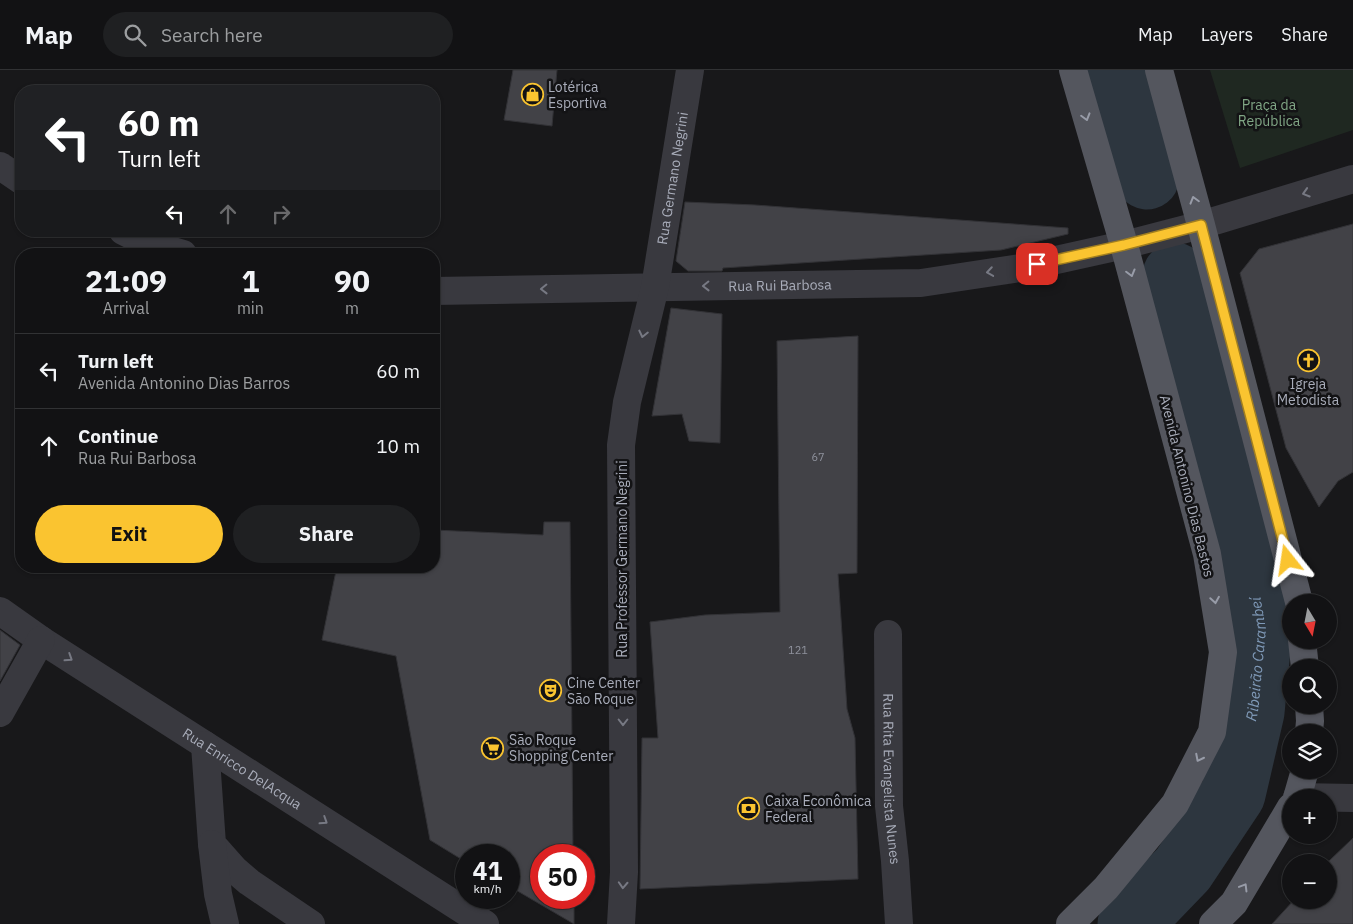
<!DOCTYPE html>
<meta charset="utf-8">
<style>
body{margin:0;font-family:"IBM Plex Sans",sans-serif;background:#1f2022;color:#f1f3f6;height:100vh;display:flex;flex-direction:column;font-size:19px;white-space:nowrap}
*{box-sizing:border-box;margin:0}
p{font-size:16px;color:#9c9ea0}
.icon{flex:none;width:28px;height:28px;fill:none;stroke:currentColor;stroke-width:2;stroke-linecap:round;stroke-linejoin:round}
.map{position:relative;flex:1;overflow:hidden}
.details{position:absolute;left:15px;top:178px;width:425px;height:325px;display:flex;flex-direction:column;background:#121214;border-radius:20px;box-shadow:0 1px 4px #0004,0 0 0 1px #313234}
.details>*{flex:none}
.banner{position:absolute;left:15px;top:15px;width:425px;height:152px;border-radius:20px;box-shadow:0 1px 4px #0004,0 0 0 1px #313234;background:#202124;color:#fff;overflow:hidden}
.needle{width:32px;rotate:170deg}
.tools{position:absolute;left:1282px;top:524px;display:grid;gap:10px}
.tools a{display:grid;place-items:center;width:55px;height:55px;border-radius:50%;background:#121214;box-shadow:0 1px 4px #0004,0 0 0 1px #313234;font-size:25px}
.speed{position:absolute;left:455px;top:774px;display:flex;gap:10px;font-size:25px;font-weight:700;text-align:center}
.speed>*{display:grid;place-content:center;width:65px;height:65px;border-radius:50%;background:#121214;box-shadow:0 1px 4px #0004,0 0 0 1px #313234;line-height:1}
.speed small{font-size:12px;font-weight:400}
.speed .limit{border:8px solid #d22;background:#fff;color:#111}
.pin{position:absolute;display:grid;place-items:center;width:42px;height:42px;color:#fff;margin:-21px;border-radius:10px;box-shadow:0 2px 8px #0006}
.me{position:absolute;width:55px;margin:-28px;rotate:345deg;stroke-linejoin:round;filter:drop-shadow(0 0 4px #0008)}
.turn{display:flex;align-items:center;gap:18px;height:105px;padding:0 20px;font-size:22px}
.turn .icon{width:65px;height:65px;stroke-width:2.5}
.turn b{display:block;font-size:35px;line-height:42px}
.lanes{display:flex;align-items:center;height:48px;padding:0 20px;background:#0003;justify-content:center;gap:25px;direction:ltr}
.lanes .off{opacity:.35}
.eta{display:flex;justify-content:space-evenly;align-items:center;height:85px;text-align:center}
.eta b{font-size:30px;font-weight:700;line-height:35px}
.action{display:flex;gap:10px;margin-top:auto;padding:10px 20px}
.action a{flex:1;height:58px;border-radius:30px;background:#fac430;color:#111;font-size:20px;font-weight:700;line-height:58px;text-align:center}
.action a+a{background:#1f2022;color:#f1f3f6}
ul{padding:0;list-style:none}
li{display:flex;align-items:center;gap:15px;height:75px;padding:0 20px;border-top:1px solid #313234}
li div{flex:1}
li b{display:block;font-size:19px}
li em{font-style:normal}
header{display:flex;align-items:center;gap:30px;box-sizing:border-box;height:70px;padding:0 25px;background:#121214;border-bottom:1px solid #313234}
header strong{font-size:24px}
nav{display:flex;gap:28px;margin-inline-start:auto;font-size:18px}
.search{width:350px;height:45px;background:#1f2022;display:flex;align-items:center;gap:12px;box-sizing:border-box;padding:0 18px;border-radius:28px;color:#9c9ea0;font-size:19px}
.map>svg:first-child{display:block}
.green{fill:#1f2821}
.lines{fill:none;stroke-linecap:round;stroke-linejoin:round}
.river{stroke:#2d363f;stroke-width:65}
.building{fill:#424247;stroke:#323236}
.minor{stroke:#39393f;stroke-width:28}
.major{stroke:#54565e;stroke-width:28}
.oneway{stroke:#989ca8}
.oneway2{stroke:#777983}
.route-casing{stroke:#a27f1f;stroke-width:12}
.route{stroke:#fac430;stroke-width:9}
.labels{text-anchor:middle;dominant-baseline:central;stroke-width:5;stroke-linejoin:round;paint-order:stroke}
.number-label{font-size:11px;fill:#8f929d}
.poi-label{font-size:14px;fill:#a9adba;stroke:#131315;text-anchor:start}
.park-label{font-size:14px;fill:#80a685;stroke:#131315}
.street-label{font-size:14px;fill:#a9adba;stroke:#131315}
.water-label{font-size:15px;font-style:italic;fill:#7f99b7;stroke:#131315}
</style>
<header>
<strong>Map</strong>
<div class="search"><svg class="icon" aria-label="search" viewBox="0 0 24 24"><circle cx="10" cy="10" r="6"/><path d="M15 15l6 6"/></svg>Search here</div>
<nav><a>Map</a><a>Layers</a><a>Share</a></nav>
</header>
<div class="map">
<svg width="1353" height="854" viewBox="0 0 1353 854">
<rect width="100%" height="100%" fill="#18181a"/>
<path class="green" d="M 1210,0 L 1353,0 L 1353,60 L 1240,98 Z"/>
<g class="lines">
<g class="river">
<path d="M 1117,0 L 1147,107"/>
<path id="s1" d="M 1130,854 L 1183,799 L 1233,724 L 1252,642 L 1260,559 L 1243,465 L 1175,205"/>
</g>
</g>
<path class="building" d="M 513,0 L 557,0 L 552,56 L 504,50 Z
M 685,132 L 755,135 L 1068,158 L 1068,164 L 1001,180 L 723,198 L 722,201 L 688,201 L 676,191 Z
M 1353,154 L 1353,402 L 1338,411 L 1319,437 L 1286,378 L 1240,203 L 1259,179 Z
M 671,238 L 722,244 L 720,373 L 689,371 L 682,344 L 652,346 Z
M 858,266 L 857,503 L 838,504 L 847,639 L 855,668 L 858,809 L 640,819 L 642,668 L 658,668 L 650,552 L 705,545 L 780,542 L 777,271 Z
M 544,452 L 570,452 L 573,785 L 541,785 L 541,828 L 574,828 L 574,854 L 509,816 L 509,785 L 466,785 L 466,792 L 430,770 L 396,586 L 322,570 L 337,496 L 434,496 L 434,460 L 543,465 Z
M 0,560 L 20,575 L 0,611 Z
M 1353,768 L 1353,854 L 1272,854 L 1294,830 L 1329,830 L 1328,792 Z"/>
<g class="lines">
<g class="minor">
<path d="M 0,96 L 21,110"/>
<path d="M 123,161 L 149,174 L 183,184"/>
<path id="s2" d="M 434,221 L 921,213 L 1020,198 L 1124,175 L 1201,155 L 1353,109"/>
<path id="s3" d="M 0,541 L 41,570 L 485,854"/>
<path id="s4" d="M 888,564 L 889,736 L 895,791 L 899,854"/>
<path d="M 0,643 L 41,570"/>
<path d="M 205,675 L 212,774 L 235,800 L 249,812 L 311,854"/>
<path d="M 1297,727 L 1353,728"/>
<path d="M 212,774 L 218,824 L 225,854"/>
<path id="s5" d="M 621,854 L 624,802 L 621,375 L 627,332 L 655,217 L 690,0"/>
</g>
<path class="major" d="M 1159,0 L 1201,155 L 1299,532
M 1302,570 L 1305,598
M 1309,635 L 1310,651 L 1309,662
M 1297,728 L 1305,700
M 1070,854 L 1106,818 L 1175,734 L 1212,662 L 1223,582 L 1207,484 L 1124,175 L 1073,0
M 1213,854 L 1234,833 L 1291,737"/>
</g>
<defs><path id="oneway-chevron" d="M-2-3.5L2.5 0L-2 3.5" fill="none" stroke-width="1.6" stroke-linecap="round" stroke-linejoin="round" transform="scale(1.25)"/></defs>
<g class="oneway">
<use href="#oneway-chevron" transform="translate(1086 47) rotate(74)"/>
<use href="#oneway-chevron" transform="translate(1194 130) rotate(-106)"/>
<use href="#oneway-chevron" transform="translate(1131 203) rotate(75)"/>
<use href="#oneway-chevron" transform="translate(1215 530) rotate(81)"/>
<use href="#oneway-chevron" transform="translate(1199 688) rotate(117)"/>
<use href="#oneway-chevron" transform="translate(1244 817) rotate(-59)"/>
</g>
<g class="oneway2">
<use href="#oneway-chevron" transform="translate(1306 123) rotate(163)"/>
<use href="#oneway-chevron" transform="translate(990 202) rotate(171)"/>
<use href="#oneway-chevron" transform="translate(706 216) rotate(179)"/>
<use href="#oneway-chevron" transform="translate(544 219) rotate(179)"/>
<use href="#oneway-chevron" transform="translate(643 264) rotate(103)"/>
<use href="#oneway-chevron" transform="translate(69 588) rotate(33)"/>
<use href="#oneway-chevron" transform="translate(623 652) rotate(90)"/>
<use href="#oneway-chevron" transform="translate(324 751) rotate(33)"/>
<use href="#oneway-chevron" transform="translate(623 815) rotate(93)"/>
</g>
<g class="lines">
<defs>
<path id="route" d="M 1037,194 L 1124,175 L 1201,155 L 1288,490"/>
</defs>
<use href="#route" class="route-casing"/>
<use href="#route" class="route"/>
</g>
<defs>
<symbol id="shop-ring" viewBox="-11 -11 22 22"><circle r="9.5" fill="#131315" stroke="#fac430" stroke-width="1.5"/><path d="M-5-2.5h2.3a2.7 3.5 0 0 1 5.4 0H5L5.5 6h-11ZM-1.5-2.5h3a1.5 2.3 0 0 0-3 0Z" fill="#fac430"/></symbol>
<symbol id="church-ring" viewBox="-11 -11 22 22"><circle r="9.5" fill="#131315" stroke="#fac430" stroke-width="1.5"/><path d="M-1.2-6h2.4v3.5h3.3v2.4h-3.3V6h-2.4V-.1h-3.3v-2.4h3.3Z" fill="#fac430"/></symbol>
<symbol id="theatre-ring" viewBox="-11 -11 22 22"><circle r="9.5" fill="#131315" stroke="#fac430" stroke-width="1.5"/><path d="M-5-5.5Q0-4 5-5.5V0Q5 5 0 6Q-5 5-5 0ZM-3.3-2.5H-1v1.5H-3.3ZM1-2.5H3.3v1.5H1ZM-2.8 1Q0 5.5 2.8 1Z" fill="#fac430"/></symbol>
<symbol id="supermarket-ring" viewBox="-11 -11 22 22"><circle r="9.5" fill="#131315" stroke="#fac430" stroke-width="1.5"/><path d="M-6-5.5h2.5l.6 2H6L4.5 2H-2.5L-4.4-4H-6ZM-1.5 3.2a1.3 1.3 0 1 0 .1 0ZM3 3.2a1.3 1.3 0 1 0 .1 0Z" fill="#fac430"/></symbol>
<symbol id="bank-ring" viewBox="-11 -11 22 22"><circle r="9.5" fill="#131315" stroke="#fac430" stroke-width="1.5"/><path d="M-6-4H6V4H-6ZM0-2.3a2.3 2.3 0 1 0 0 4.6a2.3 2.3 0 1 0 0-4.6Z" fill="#fac430"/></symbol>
</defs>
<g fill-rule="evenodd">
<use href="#shop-ring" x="520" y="12" width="25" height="25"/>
<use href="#church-ring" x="1296" y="278" width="25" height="25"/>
<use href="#theatre-ring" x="538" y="608" width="25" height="25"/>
<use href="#supermarket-ring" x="480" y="666" width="25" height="25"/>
<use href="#bank-ring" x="736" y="726" width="25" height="25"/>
</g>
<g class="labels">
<g class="number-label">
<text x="818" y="387">67</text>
<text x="798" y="580">121</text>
</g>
<g class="poi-label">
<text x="548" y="17">Lotérica<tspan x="548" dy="16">Esportiva</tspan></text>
<text x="1308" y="314" text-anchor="middle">Igreja<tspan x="1308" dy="16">Metodista</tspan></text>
<text x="567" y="613">Cine Center<tspan x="567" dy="16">São Roque</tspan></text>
<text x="509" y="670">São Roque<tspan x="509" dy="16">Shopping Center</tspan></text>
<text x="765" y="731">Caixa Econômica<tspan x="765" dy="16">Federal</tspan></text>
</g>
<g class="park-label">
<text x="1269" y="35">Praça da<tspan x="1269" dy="16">República</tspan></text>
</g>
<g class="street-label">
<text stroke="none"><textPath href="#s5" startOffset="751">Rua Germano Negrini</textPath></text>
<text stroke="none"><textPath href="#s2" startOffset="346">Rua Rui Barbosa</textPath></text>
<text transform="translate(1187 416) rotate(76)">Avenida Antonino Dias Bastos</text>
<text transform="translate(622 489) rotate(-90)">Rua Professor Germano Negrini</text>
<text stroke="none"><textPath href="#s3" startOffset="289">Rua Enricco DelAcqua</textPath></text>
<text stroke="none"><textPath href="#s4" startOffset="145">Rua Rita Evangelista Nunes</textPath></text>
</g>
<g class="water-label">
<text stroke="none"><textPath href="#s1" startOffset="304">Ribeirão Carambeí</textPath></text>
</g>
</g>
</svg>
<div class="tools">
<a><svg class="needle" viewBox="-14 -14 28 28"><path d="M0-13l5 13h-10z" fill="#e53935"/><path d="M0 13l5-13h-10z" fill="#9c9ea0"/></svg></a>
<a><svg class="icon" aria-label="search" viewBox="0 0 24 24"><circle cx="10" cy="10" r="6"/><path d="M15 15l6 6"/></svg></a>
<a><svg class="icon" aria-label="layers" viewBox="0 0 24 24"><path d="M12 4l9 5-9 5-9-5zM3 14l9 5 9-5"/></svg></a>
<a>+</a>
<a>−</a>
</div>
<div class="speed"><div>41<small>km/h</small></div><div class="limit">50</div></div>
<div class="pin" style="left:1037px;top:194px;background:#d93025"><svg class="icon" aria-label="arrive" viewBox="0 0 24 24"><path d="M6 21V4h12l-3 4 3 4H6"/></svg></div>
<svg class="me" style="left:1288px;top:490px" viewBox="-20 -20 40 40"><path d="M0-17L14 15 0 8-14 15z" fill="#fac430" stroke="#fff" stroke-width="4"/></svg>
<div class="banner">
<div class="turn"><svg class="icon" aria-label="left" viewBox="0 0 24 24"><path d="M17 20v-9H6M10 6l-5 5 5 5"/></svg><div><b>60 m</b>Turn left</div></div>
<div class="lanes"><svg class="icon" aria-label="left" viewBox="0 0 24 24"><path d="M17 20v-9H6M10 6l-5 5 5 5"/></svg><svg class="icon off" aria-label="ahead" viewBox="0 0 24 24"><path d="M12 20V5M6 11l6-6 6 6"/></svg><svg class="icon off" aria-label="right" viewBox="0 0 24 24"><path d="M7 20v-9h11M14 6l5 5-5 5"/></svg></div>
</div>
<section class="details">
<div class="eta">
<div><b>21:09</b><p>Arrival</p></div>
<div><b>1</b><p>min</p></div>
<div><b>90</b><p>m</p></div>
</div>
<ul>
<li><svg class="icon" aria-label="left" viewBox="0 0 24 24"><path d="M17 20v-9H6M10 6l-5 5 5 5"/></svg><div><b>Turn left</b><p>Avenida Antonino Dias Barros</p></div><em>60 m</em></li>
<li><svg class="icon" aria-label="ahead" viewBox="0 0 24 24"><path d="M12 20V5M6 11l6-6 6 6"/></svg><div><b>Continue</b><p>Rua Rui Barbosa</p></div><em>10 m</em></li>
</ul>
<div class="action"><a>Exit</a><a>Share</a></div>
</section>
</div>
